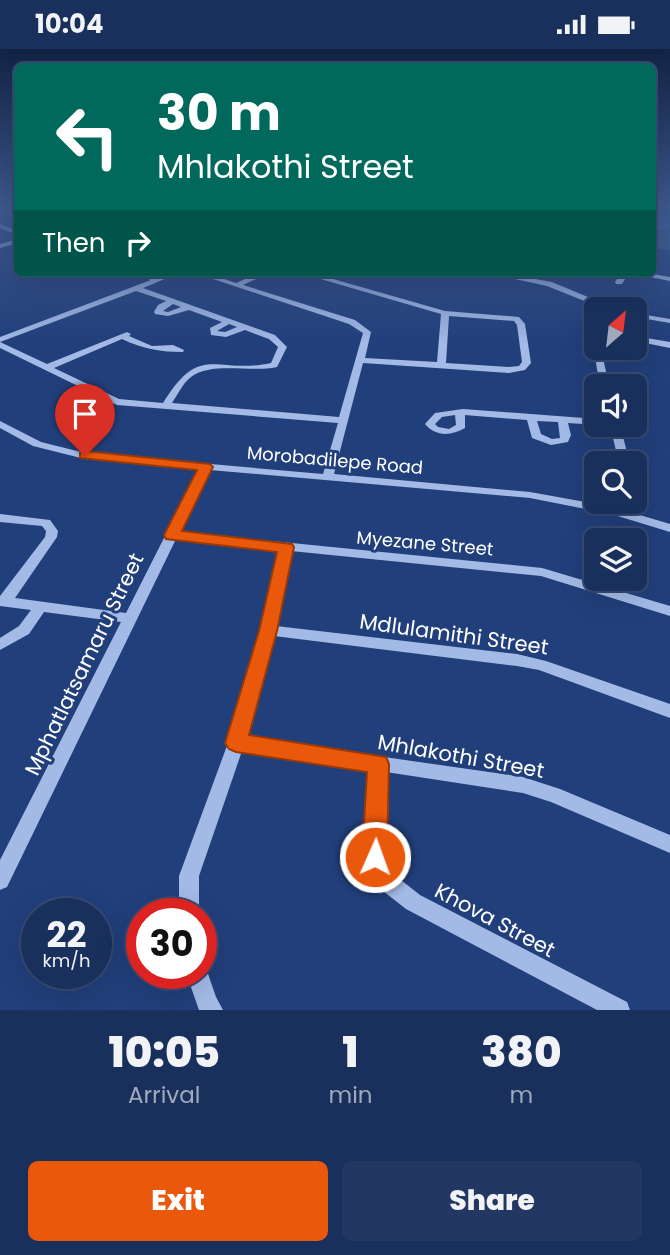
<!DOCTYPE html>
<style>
body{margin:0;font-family:Poppins,sans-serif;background:#223762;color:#f1f3f6;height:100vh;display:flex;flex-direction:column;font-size:26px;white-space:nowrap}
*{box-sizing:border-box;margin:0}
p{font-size:23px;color:#9fa9bb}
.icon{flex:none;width:38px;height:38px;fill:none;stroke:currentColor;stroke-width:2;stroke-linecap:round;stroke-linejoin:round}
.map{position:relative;height:961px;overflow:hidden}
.panel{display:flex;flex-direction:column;background:#192f5c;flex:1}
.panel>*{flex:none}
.top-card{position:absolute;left:14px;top:14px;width:642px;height:214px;border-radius:10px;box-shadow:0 7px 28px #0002,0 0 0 2px #374a72;background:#00695c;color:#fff;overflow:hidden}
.needle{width:46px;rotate:28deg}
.buttons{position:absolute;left:584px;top:248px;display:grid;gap:14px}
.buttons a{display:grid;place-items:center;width:63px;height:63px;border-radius:10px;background:#192f5c;box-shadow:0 7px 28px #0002,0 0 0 2px #374a72;font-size:35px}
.speed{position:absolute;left:21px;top:849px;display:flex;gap:14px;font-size:35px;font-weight:700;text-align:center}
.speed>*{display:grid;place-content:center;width:91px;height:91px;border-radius:50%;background:#192f5c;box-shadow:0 7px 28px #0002,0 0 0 2px #374a72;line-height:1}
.speed small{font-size:18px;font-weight:400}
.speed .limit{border:10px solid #d22;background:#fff;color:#111}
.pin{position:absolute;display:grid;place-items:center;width:60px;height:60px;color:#fff;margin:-72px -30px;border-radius:50% 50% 50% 0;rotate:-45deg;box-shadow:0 0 7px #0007}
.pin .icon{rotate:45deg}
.me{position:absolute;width:77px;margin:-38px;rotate:2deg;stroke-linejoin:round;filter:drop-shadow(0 0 5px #0008)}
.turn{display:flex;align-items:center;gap:24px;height:147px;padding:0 28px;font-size:32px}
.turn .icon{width:91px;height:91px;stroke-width:2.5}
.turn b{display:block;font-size:49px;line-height:60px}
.then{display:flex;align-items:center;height:66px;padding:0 28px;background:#0003;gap:14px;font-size:26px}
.eta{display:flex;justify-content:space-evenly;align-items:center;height:119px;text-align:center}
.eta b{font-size:42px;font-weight:800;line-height:49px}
.button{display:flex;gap:14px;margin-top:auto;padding:14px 28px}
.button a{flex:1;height:80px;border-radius:10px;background:#ea580c;color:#fff;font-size:28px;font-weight:800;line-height:80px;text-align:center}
.button a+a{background:#223762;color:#f1f3f6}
.status{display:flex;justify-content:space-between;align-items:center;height:49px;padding:0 35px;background:#192f5c;direction:ltr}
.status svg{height:19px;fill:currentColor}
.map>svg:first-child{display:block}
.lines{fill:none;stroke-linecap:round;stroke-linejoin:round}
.minor{fill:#a3bae6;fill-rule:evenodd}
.wall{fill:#3f5a8d}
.building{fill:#4969a4;stroke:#334a73;stroke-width:2}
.route{fill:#ea580c;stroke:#983908;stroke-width:2}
.labels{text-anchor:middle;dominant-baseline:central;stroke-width:6;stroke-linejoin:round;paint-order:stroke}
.street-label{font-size:18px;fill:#fff;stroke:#213f7b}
.near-street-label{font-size:21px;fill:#fff;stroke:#213f7b}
</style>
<div class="status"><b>10:04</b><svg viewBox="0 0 49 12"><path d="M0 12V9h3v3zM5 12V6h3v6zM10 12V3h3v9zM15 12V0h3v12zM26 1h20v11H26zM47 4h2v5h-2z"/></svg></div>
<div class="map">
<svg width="670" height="961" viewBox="0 0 670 961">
<rect width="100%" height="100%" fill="#213f7b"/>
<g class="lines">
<path class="minor" d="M 0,175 L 18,182 L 18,186 L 0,179 Z
M 18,190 L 18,194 L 0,199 L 0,195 Z
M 133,224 C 142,224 152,228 159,228 C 166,227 171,224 179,224 L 143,239 L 275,286 L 287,298 L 277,318 C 251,324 212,312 191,328 C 183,334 178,345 172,354 L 339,368 L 363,284 L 349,275 L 195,224 L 206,224 L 236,234 L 259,224 L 269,224 L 243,236 L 355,271 L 371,283 L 365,309 L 437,313 L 441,265 L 300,224 L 312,224 L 445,262 L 519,268 L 525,275 L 531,314 L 525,321 L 509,324 L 363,314 L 334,425 L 530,443 L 613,458 L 670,475 L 670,483 L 611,465 L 530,449 L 210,421 L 180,483 L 542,519 L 670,557 L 670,567 L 541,527 L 291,502 L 276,577 L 517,605 L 546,612 L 670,655 L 670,669 L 539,621 L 517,617 L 274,587 L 246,688 L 523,728 L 560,740 L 670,786 L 670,804 L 551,753 L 523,744 L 386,723 L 384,808 L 392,824 L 420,846 L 627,953 L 630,961 L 597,961 L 406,860 L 378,838 L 366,808 L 369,721 L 242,702 L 199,827 L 199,864 L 179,864 L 179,827 L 228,694 L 261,581 L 279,501 L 176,490 L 7,838 L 0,841 L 0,811 L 121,573 L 44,563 L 29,585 L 0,601 L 0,589 L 19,577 L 31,561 L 0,557 L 0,547 L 45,488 L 46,482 L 42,477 L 0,473 L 0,465 L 50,471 L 58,482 L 57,488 L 15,549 L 126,564 L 199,420 L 85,410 L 33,397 L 0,379 L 0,372 L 41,393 L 85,404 L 323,425 L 338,374 L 117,356 L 0,299 L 0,288 L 151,231 ZM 136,242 L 166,252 L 158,256 L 154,263 L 155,265 L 168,267 L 189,261 L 222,273 L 210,279 L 211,286 L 226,288 L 245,281 L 269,290 L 278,298 L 271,314 C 216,326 201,292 163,354 L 119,350 L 54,319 L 122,290 C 143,300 161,303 183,303 L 184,301 L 173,296 L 152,297 L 129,287 L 131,285 L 127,283 L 47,315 L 0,293 ZM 173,255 L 181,258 L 168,263 L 163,262 ZM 449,267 L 514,272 L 517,276 L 522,313 L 519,317 L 509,318 L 446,314 ZM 229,275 L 237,278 L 225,283 L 217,282 Z
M 487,224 L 502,224 L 552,233 L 619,261 L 607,261 L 547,237 Z
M 621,224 L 629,224 L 622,235 L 616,235 L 615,233 Z
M 630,224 L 647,224 L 670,228 L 670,232 Z
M 635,264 L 670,270 L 670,274 L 635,268 Z
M 635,287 L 670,293 L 670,299 L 635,292 Z
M 600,299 L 608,299 L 604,314 L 610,338 L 600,338 L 596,314 Z
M 463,360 L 597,370 L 597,376 L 568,374 L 571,386 L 568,393 L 551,396 L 532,389 L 527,371 L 465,366 L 465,379 C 451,387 436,388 425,375 L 435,364 ZM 455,366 L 456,376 L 449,380 L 438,378 L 435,375 L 442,368 ZM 537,372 L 558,373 L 560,389 L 552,390 L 541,385 Z
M 610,376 L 620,376 L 630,415 L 619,415 Z
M 201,915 L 205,916 L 216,948 L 223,961 L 199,961 L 186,924 L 201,924 Z"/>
</g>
<path class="wall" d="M 653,165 L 670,167 L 670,201 L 653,199 Z"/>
<path class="building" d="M 653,165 L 670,167 L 670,183 L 653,181 Z"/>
<linearGradient id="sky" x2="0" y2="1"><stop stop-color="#122344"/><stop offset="0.54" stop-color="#3d588d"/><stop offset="1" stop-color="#3d588d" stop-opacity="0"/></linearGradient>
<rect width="670" height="295" fill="url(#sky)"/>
<path class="route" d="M 85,402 L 210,415 L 213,418 L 182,482 L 292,495 L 294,498 L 277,582 L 249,686 L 386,708 L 389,715 L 387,808 L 383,817 L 375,820 L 366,817 L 362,808 L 367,723 L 236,703 L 229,700 L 225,694 L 259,582 L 277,503 L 166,490 L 164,486 L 197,421 L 80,409 L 80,404 Z"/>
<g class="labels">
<g class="street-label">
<text transform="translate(335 411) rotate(5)">Morobadilepe Road</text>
<text transform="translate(425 494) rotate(5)">Myezane Street</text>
</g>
<g class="near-street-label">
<text transform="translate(454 585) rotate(8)">Mdlulamithi Street</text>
<text transform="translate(84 615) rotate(-64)">Mphatlatsamaru Street</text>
<text transform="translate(461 707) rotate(10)">Mhlakothi Street</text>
<text transform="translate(495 871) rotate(28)">Khova Street</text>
</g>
</g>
</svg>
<div class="buttons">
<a><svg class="needle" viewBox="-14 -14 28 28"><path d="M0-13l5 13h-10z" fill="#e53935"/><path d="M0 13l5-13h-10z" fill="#9fa9bb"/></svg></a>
<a><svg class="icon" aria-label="sound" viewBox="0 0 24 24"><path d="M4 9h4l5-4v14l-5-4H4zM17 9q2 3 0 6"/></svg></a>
<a><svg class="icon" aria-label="search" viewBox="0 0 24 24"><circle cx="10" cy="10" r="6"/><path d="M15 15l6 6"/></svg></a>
<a><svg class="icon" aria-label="layers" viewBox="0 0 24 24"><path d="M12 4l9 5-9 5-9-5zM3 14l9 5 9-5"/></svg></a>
</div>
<div class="speed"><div>22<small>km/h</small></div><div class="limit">30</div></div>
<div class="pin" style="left:85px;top:407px;background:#d93025"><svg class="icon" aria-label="arrive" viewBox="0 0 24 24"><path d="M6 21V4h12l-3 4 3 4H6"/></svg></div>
<svg class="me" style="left:375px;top:808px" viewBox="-20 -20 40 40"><circle r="17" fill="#ea580c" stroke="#fff" stroke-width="3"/><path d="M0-11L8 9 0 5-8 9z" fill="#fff"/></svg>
<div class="top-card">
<div class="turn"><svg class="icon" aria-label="left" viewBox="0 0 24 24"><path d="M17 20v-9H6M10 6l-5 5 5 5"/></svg><div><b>30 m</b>Mhlakothi Street</div></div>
<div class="then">Then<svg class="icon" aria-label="right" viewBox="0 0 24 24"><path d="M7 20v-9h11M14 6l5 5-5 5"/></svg></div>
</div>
</div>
<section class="panel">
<div class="eta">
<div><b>10:05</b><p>Arrival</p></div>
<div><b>1</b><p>min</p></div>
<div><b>380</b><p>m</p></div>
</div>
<div class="button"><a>Exit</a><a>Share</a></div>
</section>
